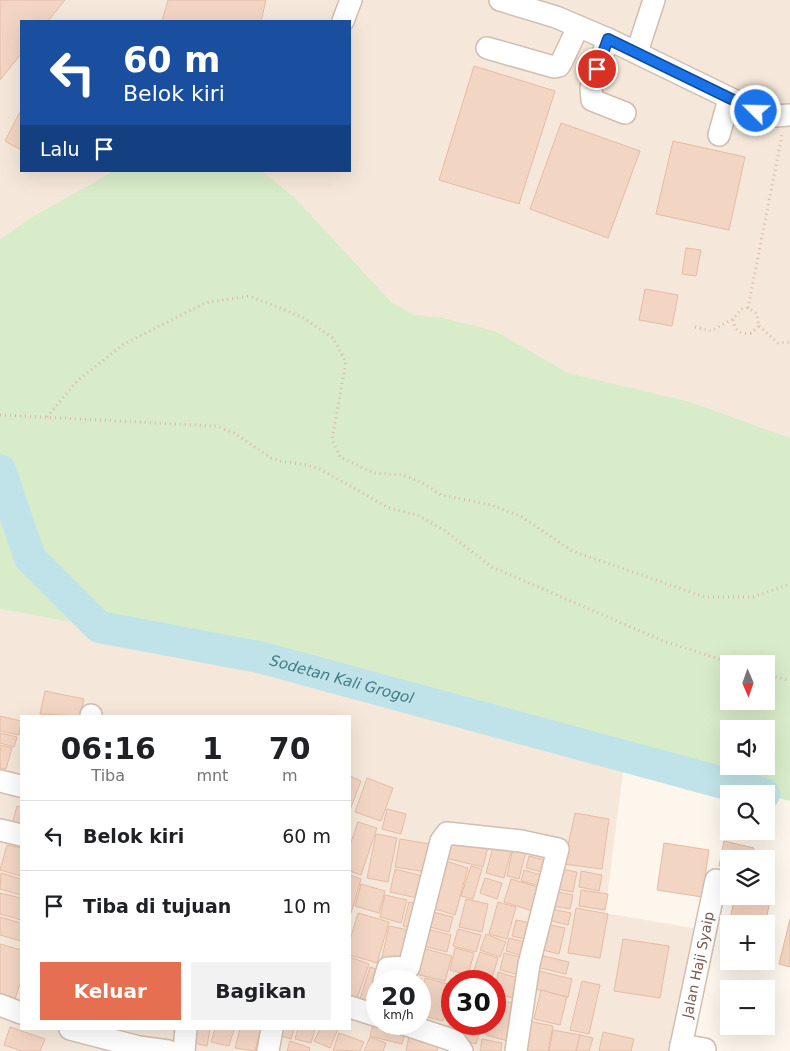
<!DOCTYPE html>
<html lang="id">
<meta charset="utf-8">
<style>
:root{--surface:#fff;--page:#f2f2f2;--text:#202124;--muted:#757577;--line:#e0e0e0;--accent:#e76f51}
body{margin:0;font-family:"DejaVu Sans",sans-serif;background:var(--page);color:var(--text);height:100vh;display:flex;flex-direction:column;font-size:19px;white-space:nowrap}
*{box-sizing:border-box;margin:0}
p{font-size:16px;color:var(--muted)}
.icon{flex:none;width:28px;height:28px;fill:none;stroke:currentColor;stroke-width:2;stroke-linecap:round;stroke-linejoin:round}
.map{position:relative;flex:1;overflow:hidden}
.details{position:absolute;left:20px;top:715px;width:331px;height:315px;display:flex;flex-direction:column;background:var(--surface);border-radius:0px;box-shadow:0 5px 20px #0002}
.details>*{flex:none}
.guide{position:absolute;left:20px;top:20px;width:331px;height:152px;border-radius:0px;box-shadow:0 5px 20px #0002;background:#1a4fa0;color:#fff;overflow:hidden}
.needle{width:32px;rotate:178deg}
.fabs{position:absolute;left:720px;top:655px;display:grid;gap:10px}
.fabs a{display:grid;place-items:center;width:55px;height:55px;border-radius:0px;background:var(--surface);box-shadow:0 5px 20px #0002;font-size:25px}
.speed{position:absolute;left:366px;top:970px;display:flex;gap:10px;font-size:25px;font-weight:700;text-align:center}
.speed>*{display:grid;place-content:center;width:65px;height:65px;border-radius:50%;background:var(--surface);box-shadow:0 5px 20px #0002;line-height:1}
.speed small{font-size:12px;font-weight:400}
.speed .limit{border:8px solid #d22;background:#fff;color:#111}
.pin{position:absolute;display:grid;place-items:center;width:42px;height:42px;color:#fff;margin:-21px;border:2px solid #fff;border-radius:50%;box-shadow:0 1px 5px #0007}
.me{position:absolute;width:55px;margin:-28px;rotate:293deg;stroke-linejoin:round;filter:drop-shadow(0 0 4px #0008)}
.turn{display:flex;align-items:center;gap:18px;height:105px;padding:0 20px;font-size:22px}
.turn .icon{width:65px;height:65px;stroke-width:2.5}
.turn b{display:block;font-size:35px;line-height:42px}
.then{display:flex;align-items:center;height:48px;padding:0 20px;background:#0003;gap:10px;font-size:19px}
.eta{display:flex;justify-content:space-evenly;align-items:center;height:85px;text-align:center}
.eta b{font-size:30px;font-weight:700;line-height:35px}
.action{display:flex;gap:10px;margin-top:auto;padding:10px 20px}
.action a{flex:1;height:58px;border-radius:0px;background:var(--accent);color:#fff;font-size:20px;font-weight:700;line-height:58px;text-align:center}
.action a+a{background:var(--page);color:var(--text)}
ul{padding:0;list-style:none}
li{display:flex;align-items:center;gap:15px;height:70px;padding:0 20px;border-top:1px solid var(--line)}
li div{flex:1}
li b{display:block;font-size:19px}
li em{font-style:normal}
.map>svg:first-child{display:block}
.residential{fill:#f5e8da;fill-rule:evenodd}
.green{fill:#d8ecc9;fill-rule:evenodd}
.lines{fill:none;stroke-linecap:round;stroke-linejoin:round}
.river{stroke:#bfe3e8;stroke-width:32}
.building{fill:#f3d5c3;stroke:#e6bba3}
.minor-casing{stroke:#d1beb0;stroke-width:24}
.path{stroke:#d9b8a5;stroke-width:3;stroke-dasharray:1 4;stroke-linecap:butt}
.minor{stroke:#fff;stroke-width:21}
.route-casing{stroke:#114b97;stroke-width:12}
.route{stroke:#1a73e8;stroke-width:9}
.labels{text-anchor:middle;stroke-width:4.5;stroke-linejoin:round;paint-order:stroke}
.street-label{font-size:14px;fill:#7a5c4d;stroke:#fffaf3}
.water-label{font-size:15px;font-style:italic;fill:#437c86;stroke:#fffaf3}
</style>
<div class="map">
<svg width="790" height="1051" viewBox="0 0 790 1051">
<rect width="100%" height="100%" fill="#fdf6ec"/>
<!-- residential -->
<g class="residential">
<path d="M0 0H790V763L766 729H729L0 601ZM21 21H350V171H21ZM729 664H766V701H729Z"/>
<path d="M0 609 259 657 625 757 605 913 704 930 669 1051H0ZM21 716H350V1029H21ZM378 981H420V1024H378ZM452 981H495V1024H452Z"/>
</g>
<!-- green -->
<path class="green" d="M114 171H262L295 198 391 302 414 315 443 318 495 331 568 373 690 402 790 438V801L259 657 0 609V239L34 216ZM729 664H766V701H729ZM729 729H766V766H729Z"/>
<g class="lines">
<!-- river -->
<path class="river" id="s1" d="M0 470 30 558 99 627 259 657 764 794"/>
</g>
<!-- building -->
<g class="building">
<polygon points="0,0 65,0 48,21 21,21 21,54 0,80"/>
<polygon points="168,0 266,0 261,21 162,21"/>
<polygon points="474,66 555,91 519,204 439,180"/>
<polygon points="21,110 21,150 5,141"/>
<polygon points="561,123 640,151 608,238 530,209"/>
<polygon points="673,141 745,157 729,230 656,214"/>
<polygon points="686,248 701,250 696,276 682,274"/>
<polygon points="645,289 678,295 672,326 639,320"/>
<polygon points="45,691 84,699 80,716 40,714"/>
<polygon points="0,716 21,721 19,735 0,731"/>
<polygon points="0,733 17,737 14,747 0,743"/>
<polygon points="0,745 12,748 6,769 0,768"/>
<polygon points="350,776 361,781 350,810"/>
<polygon points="367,778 393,788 381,821 355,812"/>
<polygon points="17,806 21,807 21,831 11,828"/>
<polygon points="387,809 406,814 401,834 382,829"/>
<polygon points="575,813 609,819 602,869 564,864"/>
<polygon points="358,822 377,828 361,875 350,871 350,845"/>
<polygon points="376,834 397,838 388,882 367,878"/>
<polygon points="400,839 430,844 426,872 395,867"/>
<polygon points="449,839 488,847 483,867 445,858"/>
<polygon points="724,841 754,848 751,859 729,859 729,868 719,866"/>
<polygon points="494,843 512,848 504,878 486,873"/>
<polygon points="664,843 709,850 702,897 657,890"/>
<polygon points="7,845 21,848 21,876 0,870"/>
<polygon points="513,848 526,851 519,879 507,876"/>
<polygon points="529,856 553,862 550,874 526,868"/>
<polygon points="439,859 468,868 455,915 425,906"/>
<polygon points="471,866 482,869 473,899 461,896"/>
<polygon points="555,868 577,872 573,892 551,888"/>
<polygon points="395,869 427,877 422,899 390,892"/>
<polygon points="524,870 548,877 545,887 521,881"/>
<polygon points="581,871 602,875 599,891 579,887"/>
<polygon points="1,873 21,879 21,895 0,889"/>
<polygon points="350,875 361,879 351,913 350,913"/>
<polygon points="485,878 502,883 497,899 480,893"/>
<polygon points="511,879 544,889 536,912 504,902"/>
<polygon points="766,881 774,883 765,924 729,924 735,896 766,896"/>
<polygon points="361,884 385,891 379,913 355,906"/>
<polygon points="548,890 573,895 570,909 546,905"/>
<polygon points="581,890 608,894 605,910 579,906"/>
<polygon points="0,893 21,898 21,920 0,914"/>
<polygon points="385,895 407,900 401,923 380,917"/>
<polygon points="466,899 488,904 482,932 459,927"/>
<polygon points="409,902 423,905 417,929 403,926"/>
<polygon points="498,902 516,907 507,939 489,934"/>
<polygon points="547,908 571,913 568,925 544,919"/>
<polygon points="576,908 608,914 600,958 568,953"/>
<polygon points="426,910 453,917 449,932 422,925"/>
<polygon points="358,913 389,922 377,963 350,955 350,940"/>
<polygon points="0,917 21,923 21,941 0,935"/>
<polygon points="790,919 790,967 779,964"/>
<polygon points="516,920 536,924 533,941 512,936"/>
<polygon points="540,923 565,928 559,954 534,948"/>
<polygon points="389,926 414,931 405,967 381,962"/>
<polygon points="423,928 451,935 447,952 419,945"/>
<polygon points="458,929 481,935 476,952 453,946"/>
<polygon points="486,934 506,942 500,957 480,950"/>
<polygon points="509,938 533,944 530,958 506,951"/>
<polygon points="623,939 669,946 660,998 614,991"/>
<polygon points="0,944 21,950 21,981 15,999 0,994"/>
<polygon points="418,947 452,956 445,981 411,973"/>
<polygon points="455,948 474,953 468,975 450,970"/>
<polygon points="480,952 498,958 491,981 472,977"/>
<polygon points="504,953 528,959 523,976 500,970"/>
<polygon points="535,954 569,962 566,974 532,966"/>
<polygon points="350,957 369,964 354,1007 350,1005"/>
<polygon points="370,967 385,972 378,981 378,996 373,1010 358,1005"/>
<polygon points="389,970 422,979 420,985 420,981 386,981"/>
<polygon points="539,971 572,979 568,997 535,989"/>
<polygon points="498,972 521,979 516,999 495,993"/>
<polygon points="425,978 452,985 443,1021 420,1015 420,997"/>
<polygon points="582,981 600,985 589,1034 570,1030"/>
<polygon points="541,990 567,997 560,1025 534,1019"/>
<polygon points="495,999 517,1004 508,1041 486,1035 488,1024 495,1024"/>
<polygon points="452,1018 452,1024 482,1024 476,1044 447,1035"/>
<polygon points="374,1020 378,1024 406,1029 402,1044 370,1036"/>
<polygon points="523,1020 553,1026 548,1051 517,1051"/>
<polygon points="10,1027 45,1039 40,1051 22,1051 4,1045"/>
<polygon points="188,1029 210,1029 207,1046 186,1041"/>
<polygon points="215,1029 234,1029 229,1046 211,1042"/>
<polygon points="240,1029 261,1029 255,1051 235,1048"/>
<polygon points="273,1029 294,1029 291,1039 272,1033"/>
<polygon points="298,1029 315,1029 311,1043 295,1039"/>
<polygon points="320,1029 338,1029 330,1048 314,1041"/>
<polygon points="553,1030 580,1035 576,1051 549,1051"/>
<polygon points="410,1031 440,1037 437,1051 406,1051"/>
<polygon points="603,1032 634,1039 631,1051 599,1051"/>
<polygon points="339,1033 364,1042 360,1051 333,1050"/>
<polygon points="580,1035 593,1038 589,1051 576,1051"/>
<polygon points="370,1037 386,1043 383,1051 364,1051"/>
<polygon points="482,1039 502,1043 501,1051 480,1051"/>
<polygon points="290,1041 310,1048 309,1051 287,1051"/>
</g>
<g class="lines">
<!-- minor casing -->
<g class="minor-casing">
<g id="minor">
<polyline points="500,0 556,17 608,39 756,111 775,116 790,115"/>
<polyline points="343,21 351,0"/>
<polyline points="608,39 591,88 592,100 625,113"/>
<polyline points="487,48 554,67 559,66 562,61 578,27"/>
<polyline points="637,52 654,0"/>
<polyline points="719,135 729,99"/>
<polyline points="91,716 91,715"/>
<polyline points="0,781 20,786"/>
<polyline points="0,830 21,835"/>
<polyline points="384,981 388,968 409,967 441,841 447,833 521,841 558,849 529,964 516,1051"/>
<polyline points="0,1005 21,1013"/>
<polyline points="350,1007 378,1016"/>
<polyline points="404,1024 455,1041 462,1051"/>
<polyline points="70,1029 139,1047 168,1051"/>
<polyline points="681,1045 705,1049"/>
<polyline points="184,1051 186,1029"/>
<polyline points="268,1051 272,1029"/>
<path id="s2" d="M680 1051 716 880"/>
</g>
</g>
<!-- path -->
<g class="path">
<polyline points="748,308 782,135"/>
<polyline points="759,326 778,343 790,342"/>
<path d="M695 327 711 331 733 319 741 309 748 308 757 314 759 326 751 333C740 335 734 330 733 319"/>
<polyline points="0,415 216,426 234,433 271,458 283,462 303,464 320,469 389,508 417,515 444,530 492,567 663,641 735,664"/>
<polyline points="47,417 77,381 124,344 205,303 249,296 302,317 333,338 346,362 332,439 340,457 374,473 403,475 421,482 441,495 492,505 522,517 572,551 705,597 753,597 790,584"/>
<polyline points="766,674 790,681"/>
</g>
<!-- minor -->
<use href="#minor" class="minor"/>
</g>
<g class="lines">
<!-- route casing -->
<g class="route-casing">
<polyline id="route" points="597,69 608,39 756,111"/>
</g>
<!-- route -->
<use href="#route" class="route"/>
</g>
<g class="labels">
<!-- street labels -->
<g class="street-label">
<text dy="5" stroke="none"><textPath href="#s2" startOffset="88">Jalan Haji Syaip</textPath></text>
</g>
<!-- water labels -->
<g class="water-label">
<text dy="5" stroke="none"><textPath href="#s1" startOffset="439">Sodetan Kali Grogol</textPath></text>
</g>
</g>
</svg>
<div class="fabs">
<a><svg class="needle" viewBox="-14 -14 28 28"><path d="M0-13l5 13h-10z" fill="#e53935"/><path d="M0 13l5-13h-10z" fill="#757577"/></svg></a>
<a><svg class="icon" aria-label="sound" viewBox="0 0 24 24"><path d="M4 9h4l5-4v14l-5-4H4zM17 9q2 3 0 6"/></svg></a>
<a><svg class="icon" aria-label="search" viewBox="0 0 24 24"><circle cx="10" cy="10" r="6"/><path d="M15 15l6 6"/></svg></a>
<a><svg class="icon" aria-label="layers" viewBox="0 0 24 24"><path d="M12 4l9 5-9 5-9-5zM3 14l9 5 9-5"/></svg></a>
<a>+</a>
<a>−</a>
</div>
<div class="speed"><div>20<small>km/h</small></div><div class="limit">30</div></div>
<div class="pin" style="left:597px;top:69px;background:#d93025"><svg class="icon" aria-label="arrive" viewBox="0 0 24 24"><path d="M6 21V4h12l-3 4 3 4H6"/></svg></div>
<svg class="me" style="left:756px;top:111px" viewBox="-20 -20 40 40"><circle r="17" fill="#1a73e8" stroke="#fff" stroke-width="3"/><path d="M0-11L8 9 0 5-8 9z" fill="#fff"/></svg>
<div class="guide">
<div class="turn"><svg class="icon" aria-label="left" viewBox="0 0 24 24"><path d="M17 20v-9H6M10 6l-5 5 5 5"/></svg><div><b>60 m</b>Belok kiri</div></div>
<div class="then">Lalu<svg class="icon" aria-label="arrive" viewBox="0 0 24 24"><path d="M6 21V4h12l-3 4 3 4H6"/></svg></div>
</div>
<section class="details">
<div class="eta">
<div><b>06:16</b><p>Tiba</p></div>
<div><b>1</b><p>mnt</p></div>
<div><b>70</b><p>m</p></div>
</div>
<ul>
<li><svg class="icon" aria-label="left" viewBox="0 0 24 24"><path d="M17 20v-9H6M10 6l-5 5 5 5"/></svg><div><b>Belok kiri</b></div><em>60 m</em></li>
<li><svg class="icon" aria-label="arrive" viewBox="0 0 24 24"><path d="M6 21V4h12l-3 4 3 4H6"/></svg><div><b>Tiba di tujuan</b></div><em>10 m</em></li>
</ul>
<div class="action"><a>Keluar</a><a>Bagikan</a></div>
</section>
</div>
